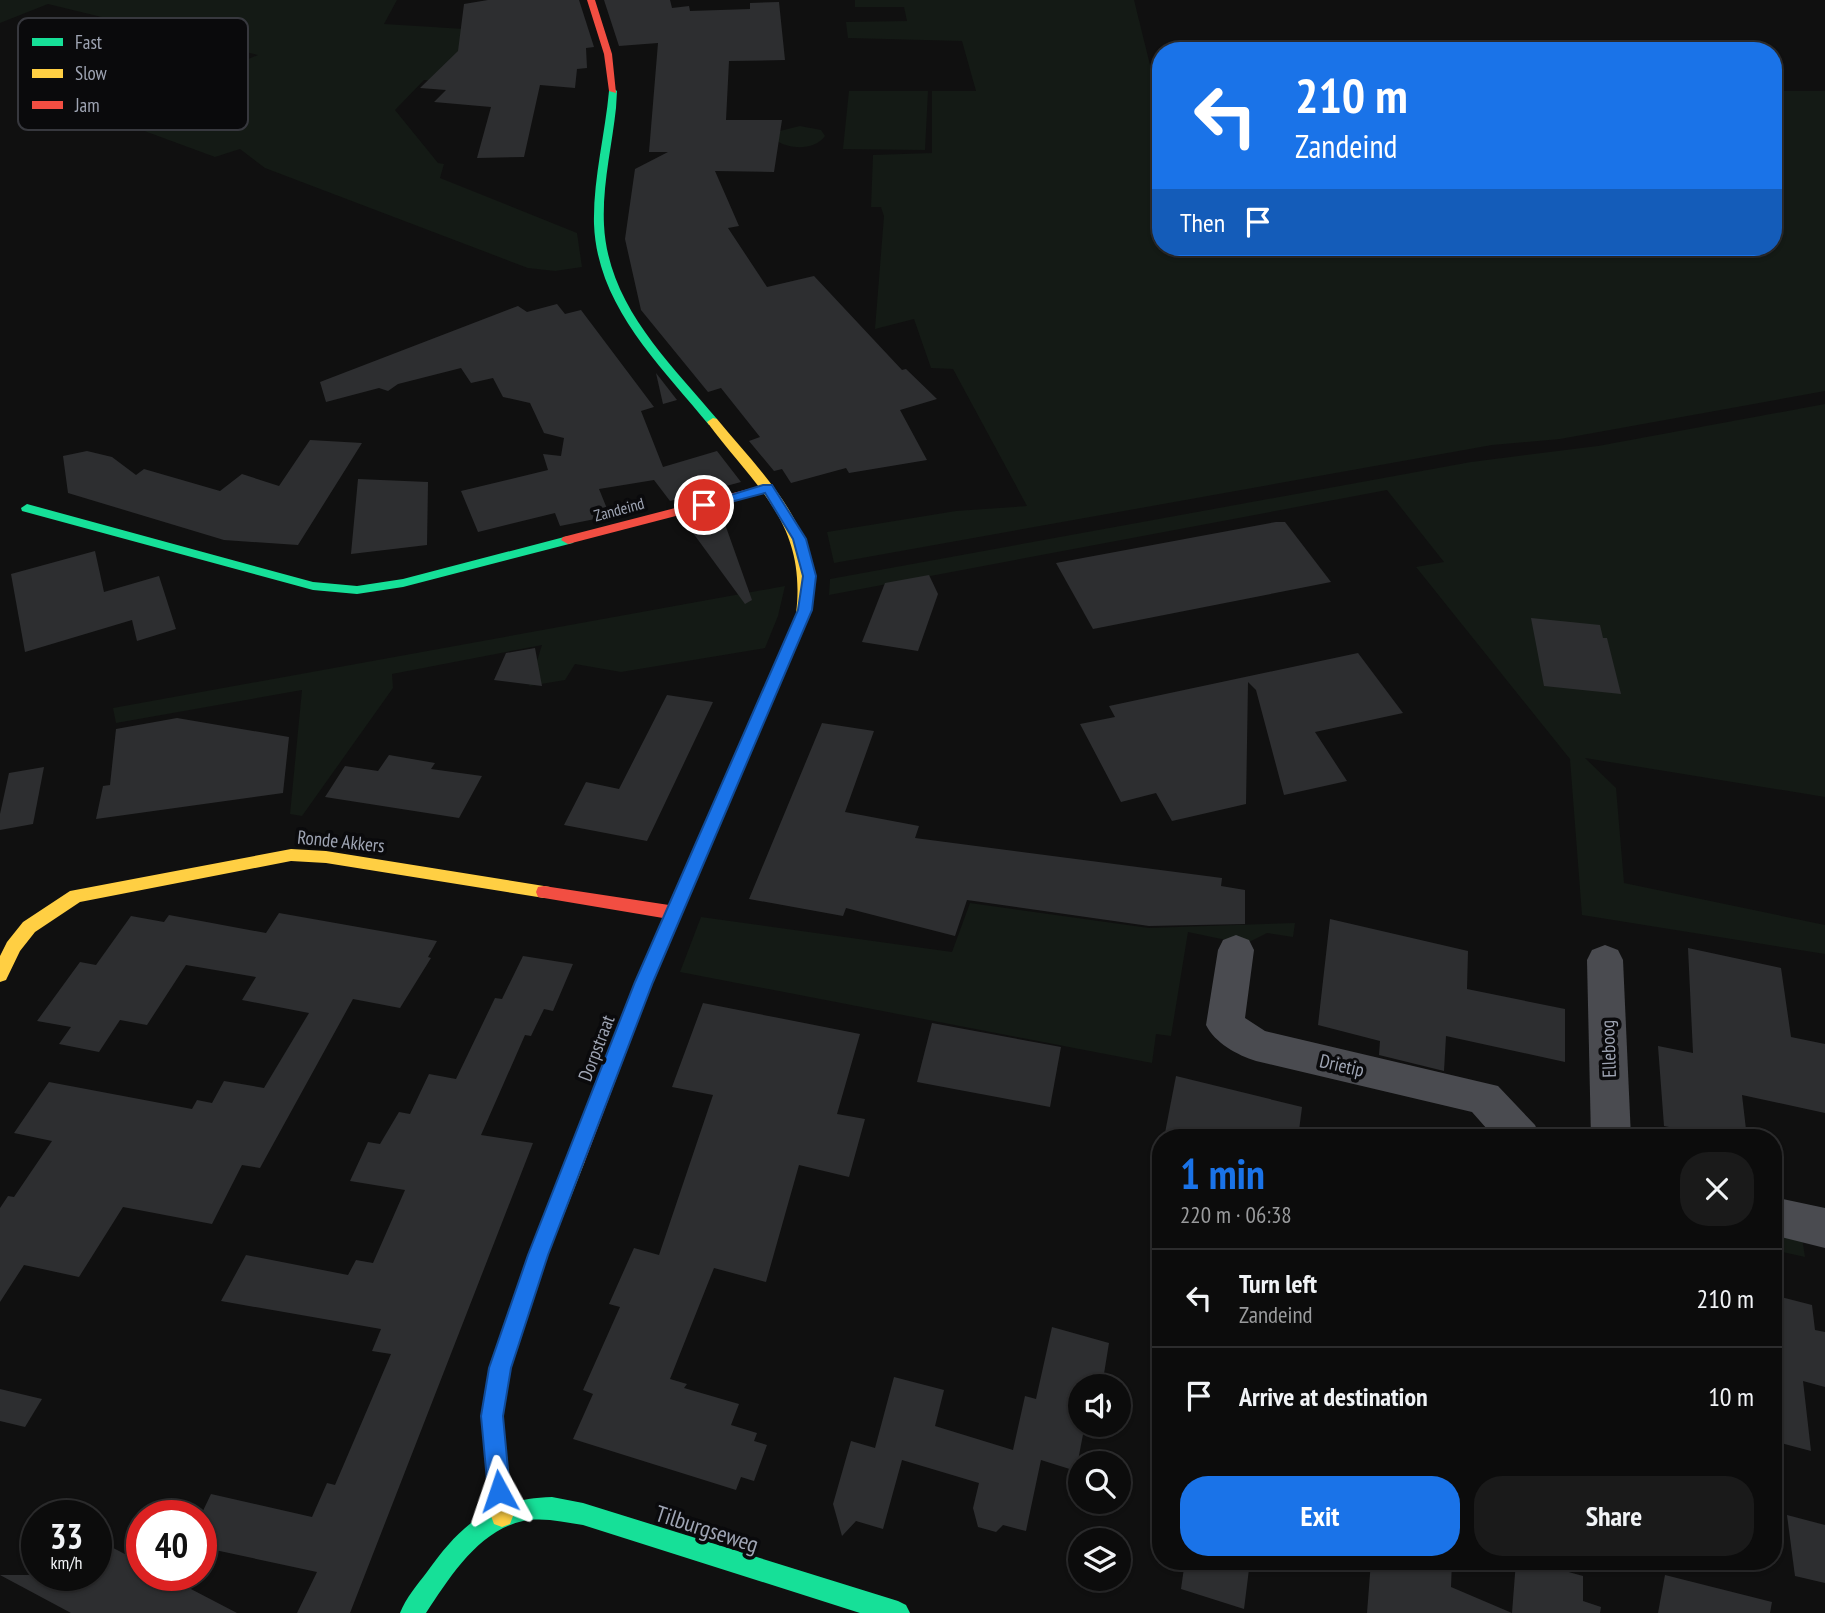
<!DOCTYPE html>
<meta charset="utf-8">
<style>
:root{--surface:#0c0c0c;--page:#1a1a1a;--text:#f1f3f6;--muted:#9a9b9d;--line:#2c2c2d;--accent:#1a73e8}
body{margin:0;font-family:"PT Sans Narrow",sans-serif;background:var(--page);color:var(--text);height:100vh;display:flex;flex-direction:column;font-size:26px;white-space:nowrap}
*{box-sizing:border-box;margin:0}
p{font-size:23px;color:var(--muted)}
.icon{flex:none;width:38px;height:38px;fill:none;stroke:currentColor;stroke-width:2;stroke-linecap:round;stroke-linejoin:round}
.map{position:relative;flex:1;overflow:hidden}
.details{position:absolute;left:1152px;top:1129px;width:630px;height:441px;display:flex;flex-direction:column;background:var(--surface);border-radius:28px;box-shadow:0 2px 5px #0004,0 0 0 2px var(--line)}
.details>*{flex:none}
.guide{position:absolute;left:1152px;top:42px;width:630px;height:214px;border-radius:28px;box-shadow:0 2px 5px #0004,0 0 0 2px var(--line);background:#1a73e8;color:#fff;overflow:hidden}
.buttons{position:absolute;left:1068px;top:1374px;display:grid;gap:14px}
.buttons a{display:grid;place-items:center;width:63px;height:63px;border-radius:50%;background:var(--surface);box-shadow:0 2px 5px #0004,0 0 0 2px var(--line);font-size:35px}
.speed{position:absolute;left:21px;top:1500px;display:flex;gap:14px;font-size:35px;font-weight:700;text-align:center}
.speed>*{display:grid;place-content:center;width:91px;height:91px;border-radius:50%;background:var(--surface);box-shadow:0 2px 5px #0004,0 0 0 2px var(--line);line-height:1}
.speed small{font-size:18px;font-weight:400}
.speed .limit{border:10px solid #d22;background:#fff;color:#111}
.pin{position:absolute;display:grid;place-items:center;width:60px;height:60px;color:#fff;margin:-30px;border:4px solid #fff;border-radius:50%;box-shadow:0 2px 7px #0007}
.me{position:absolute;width:77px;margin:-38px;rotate:355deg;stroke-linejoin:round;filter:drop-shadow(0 0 5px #0008)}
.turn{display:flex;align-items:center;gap:24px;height:147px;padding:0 28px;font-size:32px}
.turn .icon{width:91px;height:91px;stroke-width:2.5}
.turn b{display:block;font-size:49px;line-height:60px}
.then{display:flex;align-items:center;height:66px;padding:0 28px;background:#0003;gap:14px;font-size:26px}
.round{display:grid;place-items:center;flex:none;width:74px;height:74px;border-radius:28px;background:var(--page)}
.headline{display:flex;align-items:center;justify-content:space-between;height:119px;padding:0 28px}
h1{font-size:42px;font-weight:600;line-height:52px;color:var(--accent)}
.cta{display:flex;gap:14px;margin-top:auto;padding:14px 28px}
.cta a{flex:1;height:80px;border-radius:28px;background:var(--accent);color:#fff;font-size:28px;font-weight:600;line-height:80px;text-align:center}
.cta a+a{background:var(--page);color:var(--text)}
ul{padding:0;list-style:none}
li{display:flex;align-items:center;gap:21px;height:98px;padding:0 28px;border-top:2px solid var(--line)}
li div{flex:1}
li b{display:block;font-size:26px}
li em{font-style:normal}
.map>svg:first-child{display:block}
.green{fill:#141a15}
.building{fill:#2d2e30}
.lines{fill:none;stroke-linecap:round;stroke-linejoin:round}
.street{fill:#4a4b50;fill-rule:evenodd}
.fast{fill:#16e098;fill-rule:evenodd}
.slow{fill:#ffcf43;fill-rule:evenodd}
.jam{fill:#f24e42;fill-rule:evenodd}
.route{fill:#1a73e8;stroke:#114b97;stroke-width:2}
.labels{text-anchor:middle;stroke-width:7;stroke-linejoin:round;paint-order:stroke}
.far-street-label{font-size:16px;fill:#9fa5b4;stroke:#0a0a0c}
.street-label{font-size:19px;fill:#9fa5b4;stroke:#0a0a0c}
.near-street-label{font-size:23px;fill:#9fa5b4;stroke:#0a0a0c}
.key{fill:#0a0a0c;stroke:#37383e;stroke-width:2}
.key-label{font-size:19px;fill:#9fa5b4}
</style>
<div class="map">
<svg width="1825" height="1613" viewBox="0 0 1825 1613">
<rect width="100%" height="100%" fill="#101010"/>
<!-- green -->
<g class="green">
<polygon points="0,0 397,0 384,24 481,30 435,81 424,80 395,110 438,163 444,164 440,178 577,233 582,267 555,271 528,268 265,168 240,149 215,157 120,122 196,85 191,83 258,55 48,4 0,23"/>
<polygon points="855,0 1134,0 1156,89 1160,90 1160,247 1773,247 1773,91 1825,91 1825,391 1560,439 1492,445 834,563 827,532 956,511 1027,506 953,369 931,368 914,319 875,329 884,216 881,207 871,207 873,155 932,153 932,91 976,91 962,41 848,38 846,22 907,21 904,7 855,7"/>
<polygon points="849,91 928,91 925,150 843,149"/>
<path d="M800 126 821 130 825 136C815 150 791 150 777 141L780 131Z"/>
<polygon points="1825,404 1825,797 1585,758 1616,788 1624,883 1825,925 1825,954 1582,915 1570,759 1416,567 1444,562 1387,490 829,595 830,579 1471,462 1598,446"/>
<polygon points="785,586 778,616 765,648 621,672 575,664 565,680 529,686 542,645 392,674 393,688 302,816 290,814 302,690 116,723 113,708"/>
<polygon points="970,903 1149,928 1295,923 1293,937 1267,933 1245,944 1188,932 1171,1036 1156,1034 1152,1063 680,972 701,917 952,952"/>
<polygon points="1773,1231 1802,1238 1805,1257 1773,1250"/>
</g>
<!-- building -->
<g class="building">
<polygon points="488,0 579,0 594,47 586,48 587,68 577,69 575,88 540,85 524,157 477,158 491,107 434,102 446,90 420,88 458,51 464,4"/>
<polygon points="604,0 670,0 672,8 689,6 690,11 750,9 750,3 779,2 785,60 729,61 726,120 782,120 774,172 715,171 739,226 728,228 767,287 814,276 902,370 906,369 937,399 900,410 927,460 849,473 846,468 791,483 782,469 774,471 749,441 760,437 721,388 708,392 641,310 625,239 635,169 668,152 649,152 658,43 619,46"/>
<polygon points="557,304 565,314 581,310 654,407 641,411 663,467 717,451 741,482 670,501 654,480 599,489 610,516 560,526 555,513 478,532 461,491 548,470 543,454 561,456 564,438 544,433 530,403 503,397 493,378 471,383 461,368 398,384 388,391 379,388 326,402 320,382 518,306 527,312"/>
<polygon points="656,373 677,400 663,404"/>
<polygon points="310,440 362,443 298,545 224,540 68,493 63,456 87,451 112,457 136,475 144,469 220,491 242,474 279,486"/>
<polygon points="358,479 428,482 427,545 351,554"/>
<polygon points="721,513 752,600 745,604 685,522"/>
<polygon points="1276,522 1285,522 1331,582 1093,629 1056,563"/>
<polygon points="95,551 104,592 159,576 176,629 137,641 132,620 25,652 11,574"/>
<polygon points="929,575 938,594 918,651 862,642 885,583"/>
<polygon points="1531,618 1600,625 1603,638 1607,638 1621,694 1544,686"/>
<polygon points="535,648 542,686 494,680 506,653"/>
<polygon points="1358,653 1403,713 1315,732 1347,781 1284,795 1256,690 1248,682 1246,804 1172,821 1156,793 1121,802 1080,724 1115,717 1109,706"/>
<polygon points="667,695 713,702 647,841 564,825 586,782 619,789"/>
<polygon points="177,718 289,737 283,793 96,819 103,786 110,785 116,729"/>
<polygon points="822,723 874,731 845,812 919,826 915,838 1222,878 1221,886 1245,890 1245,924 1149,926 967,900 955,936 846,908 843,916 749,899"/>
<polygon points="389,755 435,763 431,769 482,776 459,818 325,797 345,766 378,771"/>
<polygon points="44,767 33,824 0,830 0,814 9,773"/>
<polygon points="279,913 437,941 428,957 431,958 400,1008 353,999 260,1168 242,1165 212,1224 123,1207 79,1277 24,1265 0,1302 0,1208 8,1196 14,1197 52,1141 14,1133 49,1082 192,1109 197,1100 212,1103 224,1081 264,1088 309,1013 242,1000 256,977 186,965 147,1025 120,1020 99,1052 59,1044 71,1027 37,1021 80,962 96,965 131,916 164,922 169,915 266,933"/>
<polygon points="1330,919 1468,951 1467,989 1565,1009 1565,1062 1446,1036 1444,1071 1379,1055 1380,1041 1318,1025"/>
<polygon points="1688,948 1781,968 1791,1037 1825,1044 1825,1113 1742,1095 1747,1138 1675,1138 1674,1128 1664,1126 1658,1046 1693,1053"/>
<polygon points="523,956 573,964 553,1011 544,1009 531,1036 525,1035 481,1135 533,1143 350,1613 297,1613 317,1572 201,1547 201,1515 211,1494 312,1517 327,1483 335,1485 391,1354 372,1351 381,1329 221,1301 246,1255 348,1275 356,1260 373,1263 405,1190 350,1181 368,1142 380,1144 399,1112 410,1114 429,1074 456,1079 495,998 502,999"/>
<polygon points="703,1003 860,1034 837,1114 865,1119 849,1177 799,1165 766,1282 714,1268 670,1379 687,1384 684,1388 739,1404 731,1425 757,1433 754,1441 767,1445 754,1481 741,1477 736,1490 573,1439 593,1394 583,1390 620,1307 609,1304 634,1248 659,1255 713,1095 672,1087"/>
<polygon points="932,1023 1061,1047 1050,1107 917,1082"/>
<polygon points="1176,1076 1302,1107 1298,1138 1164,1138"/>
<polygon points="1773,1295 1812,1305 1815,1330 1825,1332 1825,1387 1803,1381 1811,1451 1773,1441"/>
<polygon points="1052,1327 1109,1343 1102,1386 1080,1386 1080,1424 1085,1424 1076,1471 1041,1460 1026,1531 1003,1525 996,1532 978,1527 973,1508 979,1483 902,1460 883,1529 856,1521 842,1536 833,1504 851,1441 875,1448 894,1377 944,1390 935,1426 1013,1450 1025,1396 1036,1399"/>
<polygon points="0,1389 42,1399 25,1427 0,1421"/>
<polygon points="1787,1515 1825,1525 1825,1583 1795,1576"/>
<polygon points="96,1539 142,1563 142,1575 164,1575 237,1613 71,1613 0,1575 96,1575"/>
<polygon points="1185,1561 1250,1561 1244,1609 1181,1589"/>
<polygon points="1371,1561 1452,1561 1451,1587 1512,1613 1367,1613"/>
<polygon points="1516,1561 1529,1561 1583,1576 1583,1601 1601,1607 1600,1613 1512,1613"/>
<polygon points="1665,1575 1772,1602 1770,1613 1658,1613"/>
</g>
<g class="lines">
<!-- street -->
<g class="street">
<path d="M1236 935 1249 940 1254 950 1245 1018 1265 1031 1498 1086 1535 1125 1541 1138H1495L1472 1112 1256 1061C1237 1055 1215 1043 1206 1025L1218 950 1223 940Z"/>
<polygon points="1605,945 1618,950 1623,960 1631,1138 1591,1138 1587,960 1592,950"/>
<polygon points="1773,1197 1825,1208 1825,1248 1773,1235"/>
</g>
<!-- fast -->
<g class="fast">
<path d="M613 88 617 91 616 108C612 146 602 186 604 225 608 305 669 362 717 419V425H709C660 365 597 306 594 224 593 180 605 135 609 91Z"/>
<polygon points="27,504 313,582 357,586 403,579 568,536 575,540 573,543 403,587 357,594 313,590 22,511 21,508"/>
<path d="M552 1497 583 1503 898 1601 906 1605 910 1613H860L583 1525C563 1522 543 1517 523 1521 478 1531 450 1577 426 1613H400C406 1598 417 1585 427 1572 462 1523 491 1499 552 1497Z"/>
</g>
<!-- slow -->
<g class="slow">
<path d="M713 418 717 419C751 461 798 505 810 560 814 578 812 596 810 614L707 855 705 859H693L691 855 796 614C807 523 756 488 707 422Z"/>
<polygon points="291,849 326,851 544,886 550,887 552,892 550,897 544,898 326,863 291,861 80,902 35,932 20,951 6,980 0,982 0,956 7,942 23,922 70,891"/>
<polygon points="575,1152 582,1155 585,1161 548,1255 511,1368 503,1416 513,1516 510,1524 502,1527 494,1524 491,1516 481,1416 489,1368 528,1255 568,1155"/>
</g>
<!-- jam -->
<g class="jam">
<polygon points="587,0 595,0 612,54 616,93 609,91 604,54"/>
<polygon points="768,484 774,488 772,491 568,544 561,540 563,537"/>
<polygon points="699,849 705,851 707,855 653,982 585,1161 582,1167 575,1170 568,1167 565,1161 635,982 663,918 544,898 538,897 536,892 538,887 544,886 669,905 691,855 693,851"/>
</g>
</g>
<!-- route -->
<polygon class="route" points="763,485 772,485 806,539 816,576 812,610 653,982 548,1255 511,1368 503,1416 510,1491 507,1499 499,1503 491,1499 488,1491 481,1416 489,1368 528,1255 635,982 798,610 803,576 793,539 765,493 704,509 698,505"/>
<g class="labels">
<!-- far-street labels -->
<g class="far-street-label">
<text transform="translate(619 509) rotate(-15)" y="6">Zandeind</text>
</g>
<!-- street labels -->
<g class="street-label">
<text transform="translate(341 841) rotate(6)" y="7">Ronde Akkers</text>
<text transform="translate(596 1048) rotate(-69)" y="7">Dorpstraat</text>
<text transform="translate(1608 1049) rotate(-92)" y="7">Elleboog</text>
<text transform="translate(1342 1065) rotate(13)" y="7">Drietip</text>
</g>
<!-- near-street labels -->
<g class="near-street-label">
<text transform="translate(707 1529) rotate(18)" y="8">Tilburgseweg</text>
</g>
</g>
<!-- legend -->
<rect x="18" y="18" width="230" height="112" rx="10" class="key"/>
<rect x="32" y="38" width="31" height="8" fill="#16e098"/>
<rect x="32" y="69" width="31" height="9" fill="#ffcf43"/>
<rect x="32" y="101" width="31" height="8" fill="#f24e42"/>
<g class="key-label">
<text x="75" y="49">Fast</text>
<text x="75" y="80">Slow</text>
<text x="75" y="112">Jam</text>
</g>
</svg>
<div class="buttons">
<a><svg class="icon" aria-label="sound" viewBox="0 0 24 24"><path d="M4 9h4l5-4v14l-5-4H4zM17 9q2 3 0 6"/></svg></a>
<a><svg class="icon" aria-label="search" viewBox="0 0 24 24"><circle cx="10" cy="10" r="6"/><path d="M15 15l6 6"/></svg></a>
<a><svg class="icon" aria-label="layers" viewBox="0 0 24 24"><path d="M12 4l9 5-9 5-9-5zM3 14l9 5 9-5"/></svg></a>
</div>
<div class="speed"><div>33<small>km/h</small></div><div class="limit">40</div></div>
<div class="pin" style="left:704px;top:505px;background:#d93025"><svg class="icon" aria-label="arrive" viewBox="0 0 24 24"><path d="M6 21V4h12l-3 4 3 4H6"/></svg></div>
<svg class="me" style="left:499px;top:1491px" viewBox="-20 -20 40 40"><path d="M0-17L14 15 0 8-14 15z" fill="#1a73e8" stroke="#fff" stroke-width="4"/></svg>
<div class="guide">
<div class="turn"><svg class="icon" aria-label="left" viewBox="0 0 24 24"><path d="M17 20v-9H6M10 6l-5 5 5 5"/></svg><div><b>210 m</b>Zandeind</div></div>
<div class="then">Then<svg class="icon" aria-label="arrive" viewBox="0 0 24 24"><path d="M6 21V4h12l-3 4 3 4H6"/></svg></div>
</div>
<section class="details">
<div class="headline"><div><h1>1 min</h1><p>220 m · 06:38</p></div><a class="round"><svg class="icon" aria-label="close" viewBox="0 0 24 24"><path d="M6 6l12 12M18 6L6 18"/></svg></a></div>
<ul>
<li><svg class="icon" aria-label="left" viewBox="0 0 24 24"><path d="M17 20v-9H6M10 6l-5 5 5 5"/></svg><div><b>Turn left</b><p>Zandeind</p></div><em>210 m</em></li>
<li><svg class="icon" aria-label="arrive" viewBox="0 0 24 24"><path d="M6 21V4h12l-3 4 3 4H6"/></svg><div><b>Arrive at destination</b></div><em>10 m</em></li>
</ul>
<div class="cta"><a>Exit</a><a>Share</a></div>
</section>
</div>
